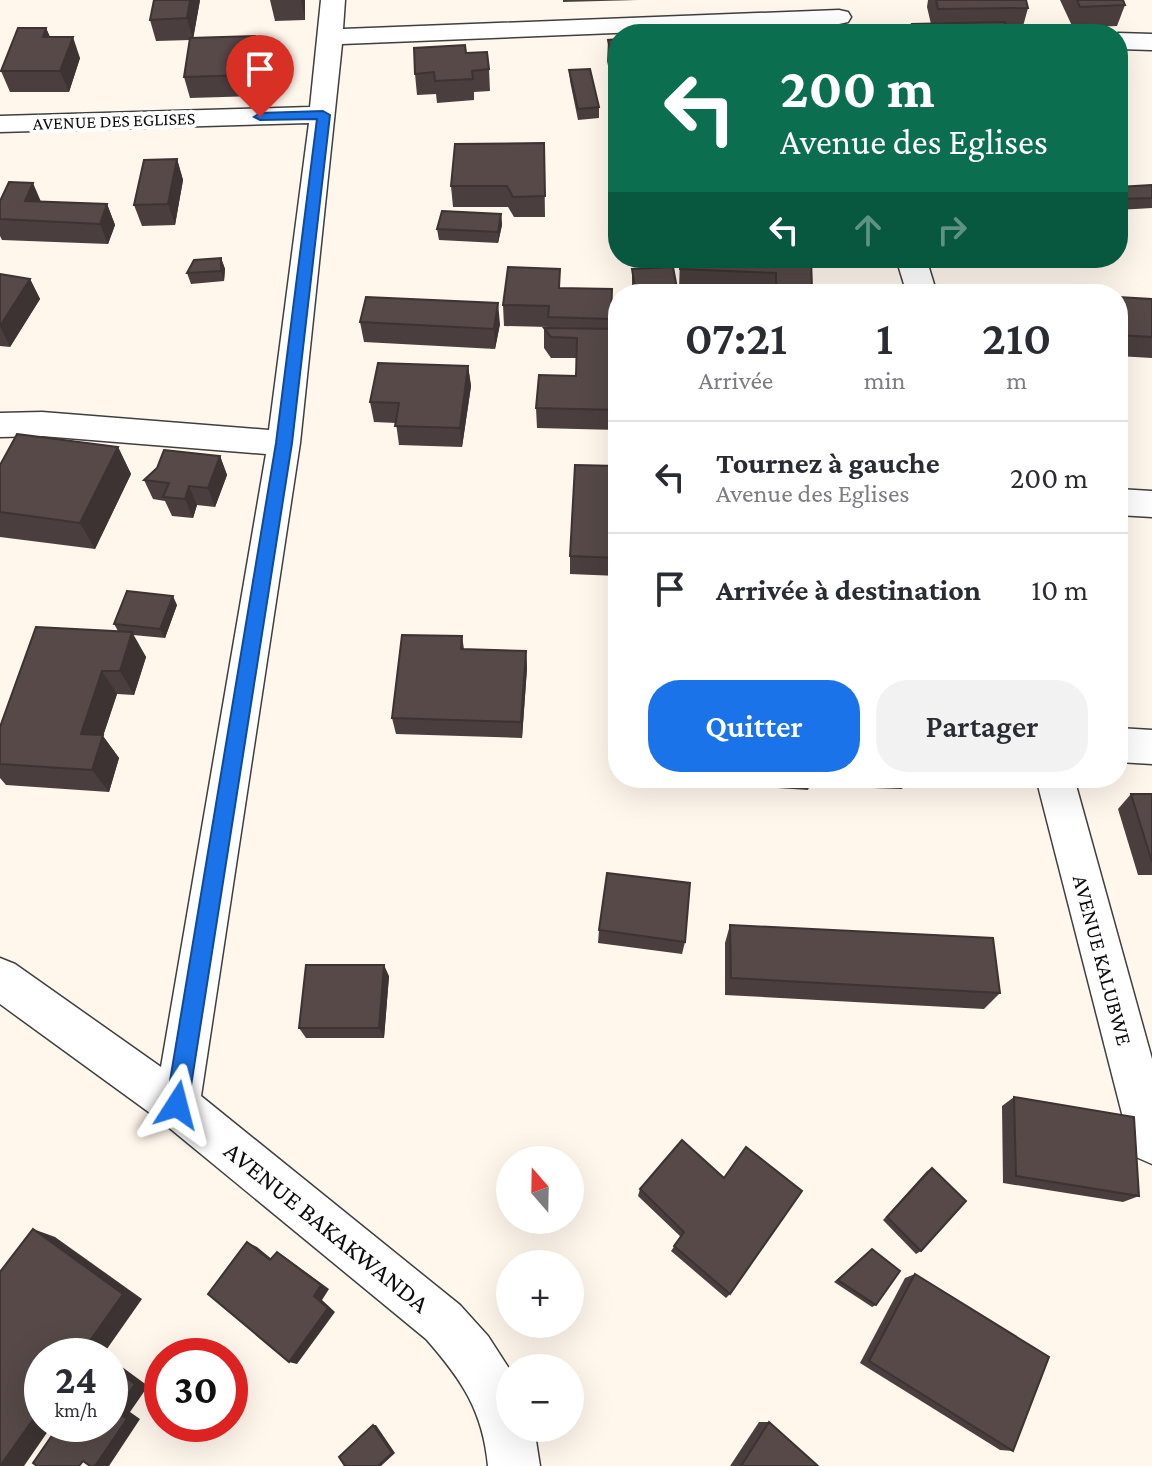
<!DOCTYPE html>
<html lang="fr">
<meta charset="utf-8">
<style>
:root{--surface:#fff;--page:#f2f2f3;--text:#2b2b33;--muted:#7c7c81;--line:#e1e1e2;--accent:#1a73e8}
body{margin:0;font-family:"Crimson Pro",serif;background:var(--page);color:var(--text);height:100vh;display:flex;flex-direction:column;font-size:30px;white-space:nowrap}
*{box-sizing:border-box;margin:0}
p{font-size:26px;color:var(--muted)}
.icon{flex:none;width:44px;height:44px;fill:none;stroke:currentColor;stroke-width:2;stroke-linecap:round;stroke-linejoin:round}
.map{position:relative;flex:1;overflow:hidden}
.side{position:absolute;left:608px;top:284px;width:520px;height:504px;display:flex;flex-direction:column;background:var(--surface);border-radius:32px;box-shadow:0 8px 32px #0002}
.side>*{flex:none}
.top-card{position:absolute;left:608px;top:24px;width:520px;height:244px;border-radius:32px;box-shadow:0 8px 32px #0002;background:#0b6e4f;color:#fff;overflow:hidden}
.needle{width:52px;rotate:340deg}
.tools{position:absolute;left:496px;top:1146px;display:grid;gap:16px}
.tools a{display:grid;place-items:center;width:88px;height:88px;border-radius:50%;background:var(--surface);box-shadow:0 8px 32px #0002;font-size:40px}
.speed{position:absolute;left:24px;top:1338px;display:flex;gap:16px;font-size:40px;font-weight:700;text-align:center}
.speed>*{display:grid;place-content:center;width:104px;height:104px;border-radius:50%;background:var(--surface);box-shadow:0 8px 32px #0002;line-height:1}
.speed small{font-size:20px;font-weight:400}
.speed .limit{border:12px solid #d22;background:#fff;color:#111}
.pin{position:absolute;display:grid;place-items:center;width:68px;height:68px;color:#fff;margin:-82px -34px;border-radius:50% 50% 50% 0;rotate:-45deg;box-shadow:0 0 8px #0007}
.pin .icon{rotate:45deg}
.me{position:absolute;width:88px;margin:-44px;rotate:9deg;stroke-linejoin:round;filter:drop-shadow(0 0 6px #0008)}
.turn{display:flex;align-items:center;gap:28px;height:168px;padding:0 40px;font-size:36px}
.turn .icon{width:104px;height:104px;stroke-width:2.5}
.turn b{display:block;font-size:56px;line-height:68px}
.lanes{display:flex;align-items:center;height:76px;padding:0 40px;background:#0003;justify-content:center;gap:40px;direction:ltr}
.lanes .off{opacity:.35}
.eta{display:flex;justify-content:space-evenly;align-items:center;height:136px;text-align:center}
.eta b{font-size:48px;font-weight:600;line-height:56px}
.primary-button{display:flex;gap:16px;margin-top:auto;padding:16px 40px}
.primary-button a{flex:1;height:92px;border-radius:32px;background:var(--accent);color:#fff;font-size:32px;font-weight:600;line-height:92px;text-align:center}
.primary-button a+a{background:var(--page);color:var(--text)}
ul{padding:0;list-style:none}
li{display:flex;align-items:center;gap:24px;height:112px;padding:0 40px;border-top:2px solid var(--line)}
li div{flex:1}
li b{display:block;font-size:30px}
li em{font-style:normal}
.map>svg:first-child{display:block}
.lines{fill:none;stroke-linecap:round;stroke-linejoin:round}
.minor-casing{stroke:#3f3f3f;stroke-width:3}
.minor{fill:#fff;fill-rule:evenodd}
.wall{fill:#4a3f3e}
.shaded-wall{fill:#3c3332}
.building{fill:#564948;stroke:#3c3332;stroke-width:2}
.route{fill:#1a73e8;stroke:#114b97;stroke-width:2}
.labels{text-anchor:middle;stroke-width:8;stroke-linejoin:round;paint-order:stroke}
.far-street-label{font-size:18px;fill:#0c0c0c;stroke:#fff}
.street-label{font-size:22px;fill:#0c0c0c;stroke:#fff}
.near-street-label{font-size:26px;fill:#0c0c0c;stroke:#fff}
</style>
<div class="map">
<svg width="1152" height="1466" viewBox="0 0 1152 1466">
<rect width="100%" height="100%" fill="#fff6ec"/>
<g class="lines">
<!-- minor casing -->
<g class="minor-casing">
<g id="minor">
<path d="M321 0H345L343 29 839 10 848 12 851 17 848 22 839 24 342 44 300 443 201 1096 460 1305 488 1336 510 1370V1428H534L540 1466H488C483 1411 462 1380 426 1339L161 1121 0 1004V958L15 964 161 1067 266 454 42 436 0 437V413L42 412 269 430 309 123 0 132V116L310 107Z"/>
<polygon points="1118,33 1152,34 1152,50 1118,49"/>
<polygon points="896,258 926,258 937,294 907,294"/>
<polygon points="1118,489 1152,491 1152,517 1118,515"/>
<polygon points="1118,728 1152,730 1152,764 1118,762"/>
<polygon points="1036,778 1074,778 1152,1059 1152,1164 1136,1157 1129,1141"/>
</g>
</g>
<!-- minor -->
<use href="#minor" class="minor"/>
</g>
<!-- wall -->
<g class="wall">
<polygon points="200,0 193,38 255,36 260,57 256,96 190,98 184,77 190,40 156,41 150,20"/>
<polygon points="270,0 305,0 305,20 275,21"/>
<polygon points="563,0 638,0 563,2"/>
<polygon points="928,0 1026,0 1028,8 1022,30 1008,30 1009,34 910,34 912,24 931,24 927,7"/>
<polygon points="1060,0 1123,0 1125,5 1117,26 1073,28"/>
<polygon points="46,28 50,37 80,58 69,92 10,92 1,71"/>
<polygon points="618,39 618,103 616,103 607,61 608,40"/>
<polygon points="466,53 489,69 490,91 474,92 474,100 437,103 436,94 417,95 415,74"/>
<polygon points="569,70 599,107 599,118 578,120 570,81"/>
<polygon points="612,118 618,118 618,151 616,151 612,129"/>
<polygon points="544,143 545,217 514,217 508,207 453,207 451,186"/>
<polygon points="177,159 183,180 175,225 142,226 134,205"/>
<polygon points="1152,185 1152,208 1118,210 1118,187"/>
<polygon points="0,201 107,204 115,225 108,244 2,240 0,236"/>
<polygon points="501,214 502,225 498,243 439,240 437,229"/>
<polygon points="221,258 225,269 224,281 191,284 187,273"/>
<polygon points="680,258 811,258 812,289 811,294 772,294 679,290"/>
<polygon points="632,269 678,294 632,294"/>
<polygon points="0,274 30,279 40,299 10,347 0,346"/>
<polygon points="561,288 612,289 610,329 618,329 618,430 537,428 536,408 576,376 577,358 551,358 544,348 544,328 548,328 548,327 504,326 503,305"/>
<polygon points="1118,297 1152,299 1152,358 1118,356"/>
<polygon points="360,322 500,324 495,349 364,342"/>
<polygon points="468,366 471,386 462,447 399,445 396,423 374,422 370,402"/>
<polygon points="118,447 131,474 95,549 0,537 0,465"/>
<polygon points="220,456 227,475 215,507 197,505 193,518 172,516 165,501 153,499 144,480"/>
<polygon points="618,466 618,576 570,574 570,556"/>
<polygon points="177,605 165,638 133,635 146,657 134,695 117,694 103,736 119,758 109,792 6,785 0,778 0,727 118,631 114,624"/>
<polygon points="462,636 464,649 526,651 527,668 522,738 396,734 392,718"/>
<polygon points="690,778 813,778 808,790 689,782"/>
<polygon points="841,778 908,778 902,789 842,787"/>
<polygon points="1131,794 1152,794 1152,875 1138,875 1118,809"/>
<polygon points="730,925 1000,993 984,1009 725,995 725,943"/>
<polygon points="599,930 685,942 682,954 598,943"/>
<polygon points="389,976 384,1038 306,1038 299,1028"/>
<polygon points="1014,1097 1139,1196 1123,1202 1003,1183 1002,1106"/>
<polygon points="682,1140 730,1294 726,1298 671,1251 681,1237 638,1196 640,1189"/>
<polygon points="932,1168 921,1251 916,1254 883,1220 927,1171"/>
<polygon points="872,1249 876,1305 872,1307 834,1282"/>
<polygon points="915,1274 1013,1451 1000,1450 860,1363 905,1278"/>
<polygon points="759,1422 769,1422 818,1466 730,1466"/>
</g>
<!-- shaded-wall -->
<g class="shaded-wall">
<polygon points="190,0 200,0 193,40 187,18"/>
<polygon points="301,0 305,0 305,20"/>
<polygon points="46,28 55,49 43,37"/>
<polygon points="255,36 260,57 256,96 250,75"/>
<polygon points="73,37 80,58 69,92 60,71"/>
<polygon points="177,159 183,180 175,225 168,204"/>
<polygon points="33,183 42,204 34,222 25,201"/>
<polygon points="107,204 115,225 108,244 100,224"/>
<polygon points="501,214 502,225 498,243 498,232"/>
<polygon points="221,258 225,269 224,281 221,271"/>
<polygon points="30,279 40,299 10,347 0,326"/>
<polygon points="498,303 500,324 495,349 494,329"/>
<polygon points="468,366 471,386 462,447 460,428"/>
<polygon points="118,447 131,474 95,549 80,523"/>
<polygon points="220,456 227,475 215,507 208,488"/>
<polygon points="189,486 197,505 193,518 185,499"/>
<polygon points="173,596 177,605 165,638 160,629"/>
<polygon points="132,632 146,657 134,695 120,671"/>
<polygon points="526,651 527,668 522,738 521,722"/>
<polygon points="102,671 117,694 103,736 119,758 109,792 92,770 81,734"/>
<polygon points="384,965 389,976 384,1038 379,1028"/>
<polygon points="33,1229 55,1237 142,1299 102,1356 79,1356"/>
<polygon points="247,1242 257,1247 279,1265 270,1260"/>
<polygon points="277,1252 285,1257 329,1289 322,1300 335,1312 297,1364 289,1362 314,1296"/>
<polygon points="110,1363 118,1364 148,1386 130,1412 140,1419 109,1466 95,1466"/>
<polygon points="42,1407 42,1424 53,1424 24,1466 0,1466"/>
<polygon points="373,1425 376,1425 395,1453 381,1466 378,1466"/>
</g>
<!-- building -->
<g class="building">
<polygon points="154,0 190,0 187,18 150,20"/>
<polygon points="936,0 1026,0 1028,8 938,9"/>
<polygon points="1077,0 1123,0 1125,5 1080,7"/>
<polygon points="1005,22 1009,34 915,34 912,24"/>
<polygon points="18,28 46,28 43,37 73,37 60,71 1,71"/>
<polygon points="255,36 250,75 184,77 190,38"/>
<polygon points="618,39 618,82 617,82 608,40"/>
<polygon points="465,45 466,53 487,52 489,69 472,71 473,79 435,81 434,72 415,74 414,48"/>
<polygon points="590,69 599,107 578,109 569,70"/>
<polygon points="612,118 618,118 618,140 617,140"/>
<polygon points="544,143 545,196 513,197 507,186 451,186 455,144"/>
<polygon points="177,159 168,204 134,205 144,160"/>
<polygon points="9,182 33,183 25,201 107,204 100,224 0,219 0,201"/>
<polygon points="1152,185 1152,198 1118,199 1118,187"/>
<polygon points="442,211 501,214 498,232 437,229"/>
<polygon points="221,258 221,271 187,273 194,260"/>
<polygon points="681,258 811,258 812,289 776,288 776,273 680,269"/>
<polygon points="508,267 560,269 559,288 612,289 611,319 548,317 549,306 503,305"/>
<polygon points="673,267 678,294 636,294 632,269"/>
<polygon points="0,274 30,279 0,326"/>
<polygon points="366,297 498,303 494,329 360,322"/>
<polygon points="1118,297 1152,299 1152,337 1118,335"/>
<polygon points="544,328 618,329 618,410 536,408 539,375 576,376 577,338 551,337"/>
<polygon points="378,363 468,366 460,428 395,426 399,403 370,402"/>
<polygon points="17,434 118,447 80,523 0,512 0,465"/>
<polygon points="164,450 220,456 208,488 189,486 185,499 163,497 169,483 144,480 157,468"/>
<polygon points="575,465 618,466 618,558 570,556"/>
<polygon points="127,591 173,596 160,629 114,624"/>
<polygon points="36,627 132,632 120,671 102,671 81,734 103,735 92,770 0,764 0,727"/>
<polygon points="402,635 462,636 461,649 526,651 521,722 392,718"/>
<polygon points="1131,794 1152,794 1152,862"/>
<polygon points="607,873 690,883 685,942 599,930"/>
<polygon points="730,925 993,938 1000,993 731,978"/>
<polygon points="306,965 384,965 379,1028 299,1028"/>
<polygon points="1014,1097 1134,1117 1139,1196 1016,1176"/>
<polygon points="682,1140 724,1178 746,1147 802,1191 730,1294 674,1246 684,1232 640,1189"/>
<polygon points="932,1168 966,1201 921,1251 887,1217"/>
<polygon points="33,1229 123,1294 79,1356 42,1356 42,1407 0,1466 0,1272"/>
<polygon points="247,1242 270,1260 277,1252 321,1285 314,1296 328,1308 289,1362 208,1294"/>
<polygon points="872,1249 900,1271 876,1305 838,1280"/>
<polygon points="915,1274 1049,1357 1013,1451 869,1361"/>
<polygon points="110,1367 135,1384 116,1412 127,1419 95,1466 90,1466 83,1461 79,1466 37,1466 33,1463 60,1424 110,1424"/>
<polygon points="769,1422 818,1466 741,1466"/>
<polygon points="373,1425 392,1453 378,1466 345,1466 339,1457"/>
</g>
<!-- route -->
<polygon class="route" points="323,111 330,115 292,443 188,1105 185,1113 177,1116 170,1113 166,1105 276,443 317,119 260,120 254,117 260,113"/>
<g class="labels">
<!-- far-street labels -->
<g class="far-street-label">
<text transform="translate(114 121) rotate(-2)" y="6">AVENUE DES EGLISES</text>
</g>
<!-- street labels -->
<g class="street-label">
<text transform="translate(1103 960) rotate(75)" y="8">AVENUE KALUBWE</text>
</g>
<!-- near-street labels -->
<g class="near-street-label">
<text transform="translate(327 1227) rotate(39)" y="9">AVENUE BAKAKWANDA</text>
</g>
</g>
</svg>
<div class="tools">
<a><svg class="needle" viewBox="-14 -14 28 28"><path d="M0-13l5 13h-10z" fill="#e53935"/><path d="M0 13l5-13h-10z" fill="#7c7c81"/></svg></a>
<a>+</a>
<a>−</a>
</div>
<div class="speed"><div>24<small>km/h</small></div><div class="limit">30</div></div>
<div class="pin" style="left:260px;top:117px;background:#d93025"><svg class="icon" aria-label="arrive" viewBox="0 0 24 24"><path d="M6 21V4h12l-3 4 3 4H6"/></svg></div>
<svg class="me" style="left:177px;top:1105px" viewBox="-20 -20 40 40"><path d="M0-17L14 15 0 8-14 15z" fill="#1a73e8" stroke="#fff" stroke-width="4"/></svg>
<div class="top-card">
<div class="turn"><svg class="icon" aria-label="left" viewBox="0 0 24 24"><path d="M17 20v-9H6M10 6l-5 5 5 5"/></svg><div><b>200 m</b>Avenue des Eglises</div></div>
<div class="lanes"><svg class="icon" aria-label="left" viewBox="0 0 24 24"><path d="M17 20v-9H6M10 6l-5 5 5 5"/></svg><svg class="icon off" aria-label="ahead" viewBox="0 0 24 24"><path d="M12 20V5M6 11l6-6 6 6"/></svg><svg class="icon off" aria-label="right" viewBox="0 0 24 24"><path d="M7 20v-9h11M14 6l5 5-5 5"/></svg></div>
</div>
<section class="side">
<div class="eta">
<div><b>07:21</b><p>Arrivée</p></div>
<div><b>1</b><p>min</p></div>
<div><b>210</b><p>m</p></div>
</div>
<ul>
<li><svg class="icon" aria-label="left" viewBox="0 0 24 24"><path d="M17 20v-9H6M10 6l-5 5 5 5"/></svg><div><b>Tournez à gauche</b><p>Avenue des Eglises</p></div><em>200 m</em></li>
<li><svg class="icon" aria-label="arrive" viewBox="0 0 24 24"><path d="M6 21V4h12l-3 4 3 4H6"/></svg><div><b>Arrivée à destination</b></div><em>10 m</em></li>
</ul>
<div class="primary-button"><a>Quitter</a><a>Partager</a></div>
</section>
</div>
